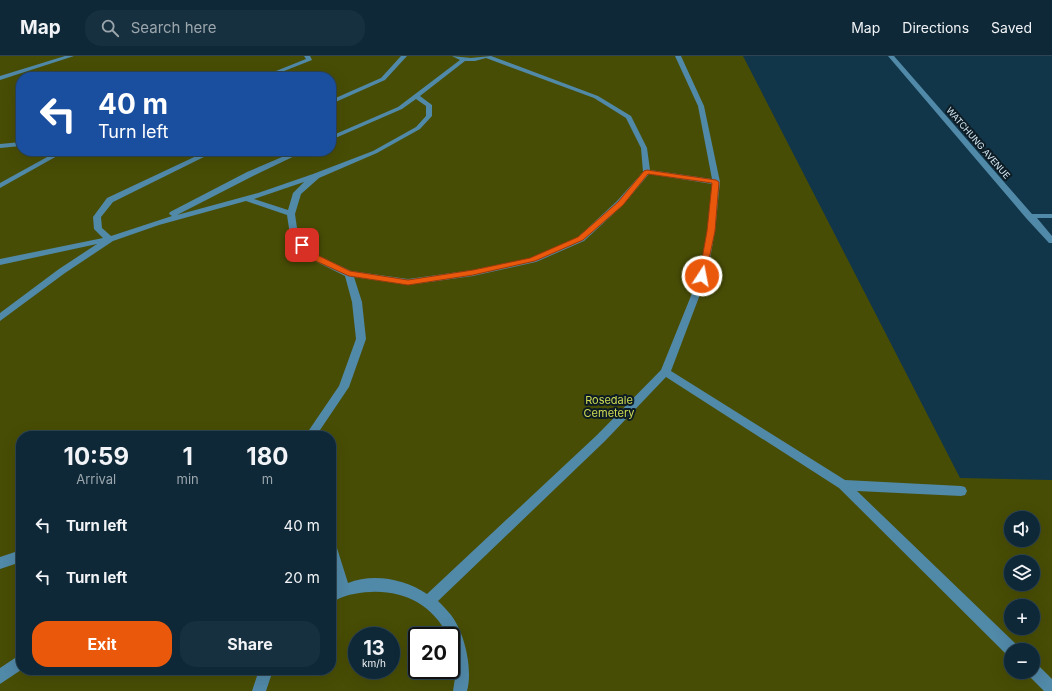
<!DOCTYPE html>
<meta charset="utf-8">
<style>
:root{--surface:#0e2837;--page:#17303f;--text:#f1f3f6;--muted:#9ba6ad;--line:#2e4452;--accent:#ea580c}
body{margin:0;font-family:Inter,sans-serif;background:var(--page);color:var(--text);height:100vh;display:flex;flex-direction:column;font-size:15px;white-space:nowrap}
*{box-sizing:border-box;margin:0}
p{font-size:13px;color:var(--muted)}
.icon{flex:none;width:22px;height:22px;fill:none;stroke:currentColor;stroke-width:2;stroke-linecap:round;stroke-linejoin:round}
.map{position:relative;flex:1;overflow:hidden}
.panel{position:absolute;left:16px;top:375px;width:320px;height:244px;display:flex;flex-direction:column;background:var(--surface);border-radius:16px;box-shadow:0 4px 16px #0002,0 0 0 1px var(--line)}
.panel>*{flex:none}
.top-card{position:absolute;left:16px;top:16px;width:320px;height:84px;border-radius:16px;box-shadow:0 4px 16px #0002,0 0 0 1px var(--line);background:#1a4fa0;color:#fff;overflow:hidden}
.fabs{position:absolute;left:1004px;top:455px;display:grid;gap:8px}
.fabs a{display:grid;place-items:center;width:36px;height:36px;border-radius:50%;background:var(--surface);box-shadow:0 4px 16px #0002,0 0 0 1px var(--line);font-size:20px}
.speed{position:absolute;left:348px;top:571px;display:flex;gap:8px;font-size:20px;font-weight:700;text-align:center}
.speed>*{display:grid;place-content:center;width:52px;height:52px;border-radius:50%;background:var(--surface);box-shadow:0 4px 16px #0002,0 0 0 1px var(--line);line-height:1}
.speed small{font-size:10px;font-weight:400}
.speed .limit{border:2px solid #111;border-radius:6px;background:#fff;color:#111}
.pin{position:absolute;display:grid;place-items:center;width:34px;height:34px;color:#fff;margin:-17px;border-radius:8px;box-shadow:0 2px 6px #0006}
.me{position:absolute;width:44px;margin:-22px;rotate:11deg;stroke-linejoin:round;filter:drop-shadow(0 0 3px #0008)}
.turn{display:flex;align-items:center;gap:14px;height:84px;padding:0 16px;font-size:18px}
.turn .icon{width:52px;height:52px;stroke-width:2.5}
.turn b{display:block;font-size:28px;line-height:34px}
.eta{display:flex;justify-content:space-evenly;align-items:center;height:68px;text-align:center}
.eta b{font-size:24px;font-weight:700;line-height:28px}
.action{display:flex;gap:8px;margin-top:auto;padding:8px 16px}
.action a{flex:1;height:46px;border-radius:16px;background:var(--accent);color:#fff;font-size:16px;font-weight:700;line-height:46px;text-align:center}
.action a+a{background:var(--page);color:var(--text)}
ul{padding:0;list-style:none}
li{display:flex;align-items:center;gap:12px;height:52px;padding:0 16px}
li div{flex:1}
li b{display:block;font-size:15px}
li em{font-style:normal}
header{display:flex;align-items:center;gap:24px;box-sizing:border-box;height:56px;padding:0 20px;background:var(--surface);border-bottom:1px solid var(--line)}
header strong{font-size:19px}
nav{display:flex;gap:22px;margin-inline-start:auto;font-size:14px}
.search{width:280px;height:36px;background:var(--page);display:flex;align-items:center;gap:10px;box-sizing:border-box;padding:0 14px;border-radius:16px;color:var(--muted);font-size:15px}
.map>svg:first-child{display:block}
.green{fill:#484d05;fill-rule:evenodd}
.lines{fill:none;stroke-linecap:round;stroke-linejoin:round}
.minor{fill:#5189a8;fill-rule:evenodd}
.route{fill:#ea580c;stroke:#983908}
.labels{text-anchor:middle;stroke-width:4;stroke-linejoin:round;paint-order:stroke}
.far-street-label{font-size:9px;fill:#d4e8f4;stroke:#0d1c24}
.park-label{font-size:11px;fill:#cfdb53;stroke:#0d1c24}
</style>
<header>
<strong>Map</strong>
<div class="search"><svg class="icon" aria-label="search" viewBox="0 0 24 24"><circle cx="10" cy="10" r="6"/><path d="M15 15l6 6"/></svg>Search here</div>
<nav><a>Map</a><a>Directions</a><a>Saved</a></nav>
</header>
<div class="map">
<svg width="1052" height="635" viewBox="0 0 1052 635">
<rect width="100%" height="100%" fill="#123649"/>
<!-- green -->
<path class="green" d="M0 0H743L960 422 1052 424V635H0ZM21 21H331V95H21ZM21 380H331V614H21ZM1011 462H1033V484H1011ZM1011 506H1033V528H1011ZM1011 550H1033V572H1011ZM357 580H391V614H357ZM417 580H451V614H417ZM1011 594H1033V616H1011Z"/>
<g class="lines">
<!-- minor -->
<g class="minor">
<polygon points="65,0 74,0 0,24 0,20"/>
<polygon points="304,0 310,0 312,4 269,21 261,21 306,3"/>
<polygon points="401,0 407,0 385,24 331,48 331,44 381,22"/>
<path d="M452 0 471 2 491 0 598 40 631 60 647 92 650 114 712 123 698 50 675 0H681L704 50 720 126 715 175 707 220 671 315 845 424 961 430 965 431 967 435 965 439 961 440 857 435 1017 589 1019 594H1011V600L1007 599 839 432 666 321 605 385 438 545C443 550 447 554 451 559 465 577 473 614 467 635H453L455 622 451 580H448C430 543 393 530 354 538 346 539 338 543 331 546V534L336 532 331 514V486L335 488 337 492 348 527C373 517 405 523 427 538L597 379 661 314 699 220 707 175 712 128 649 118 623 149 584 185 536 206 473 220 408 229 354 221 362 246 366 283 349 331 316 380H305L339 330 356 283 352 246 345 220 307 201 290 179 287 159 246 145 159 169 113 185 65 217 0 265V257L59 213 97 188 0 209V203L103 182 94 173 93 161 107 142 207 95H216L113 146 101 161 102 172 111 180 172 160 169 158 170 156 247 116 296 95H305L253 120 177 159 258 137 313 118 373 95 416 71 426 60V50L416 43 402 53 333 83 331 84V80L398 51 460 4ZM486 2 594 42 626 62 641 92 643 116 617 145 578 181 531 202 473 214 408 223 351 215 313 197 298 179 295 158 301 138 319 122 377 97 420 73 432 60V49L420 40 465 5H475ZM304 126 293 137 288 154 254 143Z"/>
<polygon points="888,0 894,0 1032,158 1052,158 1052,162 1037,162 1052,180 1052,187 1049,187 1026,162"/>
<polygon points="21,86 21,90 0,92 0,88"/>
<polygon points="58,95 66,95 0,132 0,127"/>
<polygon points="21,494 21,506 0,513 0,501"/>
<polygon points="21,598 21,614 0,628 0,612"/>
<polygon points="1033,607 1038,609 1052,623 1052,635 1044,635 1028,619 1027,616 1033,616"/>
<polygon points="259,614 273,614 266,635 252,635"/>
</g>
</g>
<!-- route -->
<polygon class="route" points="647,114 716,124 719,126 715,175 705,222 702,223 699,220 707,175 712,127 648,118 623,149 583,184 535,205 473,219 408,229 349,220 307,201 298,189 299,187 304,187 313,197 350,215 408,224 473,214 530,202 578,181 618,146 644,115"/>
<g class="labels">
<!-- far-street labels -->
<g class="far-street-label">
<text transform="translate(978 87) rotate(49)" y="3">WATCHUNG AVENUE</text>
</g>
<!-- park labels -->
<g class="park-label">
<text x="609" y="348">Rosedale<tspan x="609" dy="13">Cemetery</tspan></text>
</g>
</g>
</svg>
<div class="fabs">
<a><svg class="icon" aria-label="sound" viewBox="0 0 24 24"><path d="M4 9h4l5-4v14l-5-4H4zM17 9q2 3 0 6"/></svg></a>
<a><svg class="icon" aria-label="layers" viewBox="0 0 24 24"><path d="M12 4l9 5-9 5-9-5zM3 14l9 5 9-5"/></svg></a>
<a>+</a>
<a>−</a>
</div>
<div class="speed"><div>13<small>km/h</small></div><div class="limit">20</div></div>
<div class="pin" style="left:302px;top:189px;background:#d93025"><svg class="icon" aria-label="arrive" viewBox="0 0 24 24"><path d="M6 21V4h12l-3 4 3 4H6"/></svg></div>
<svg class="me" style="left:702px;top:220px" viewBox="-20 -20 40 40"><circle r="17" fill="#ea580c" stroke="#fff" stroke-width="3"/><path d="M0-11L8 9 0 5-8 9z" fill="#fff"/></svg>
<div class="top-card">
<div class="turn"><svg class="icon" aria-label="left" viewBox="0 0 24 24"><path d="M17 20v-9H6M10 6l-5 5 5 5"/></svg><div><b>40 m</b>Turn left</div></div>
</div>
<section class="panel">
<div class="eta">
<div><b>10:59</b><p>Arrival</p></div>
<div><b>1</b><p>min</p></div>
<div><b>180</b><p>m</p></div>
</div>
<ul>
<li><svg class="icon" aria-label="left" viewBox="0 0 24 24"><path d="M17 20v-9H6M10 6l-5 5 5 5"/></svg><div><b>Turn left</b></div><em>40 m</em></li>
<li><svg class="icon" aria-label="left" viewBox="0 0 24 24"><path d="M17 20v-9H6M10 6l-5 5 5 5"/></svg><div><b>Turn left</b></div><em>20 m</em></li>
</ul>
<div class="action"><a>Exit</a><a>Share</a></div>
</section>
</div>
